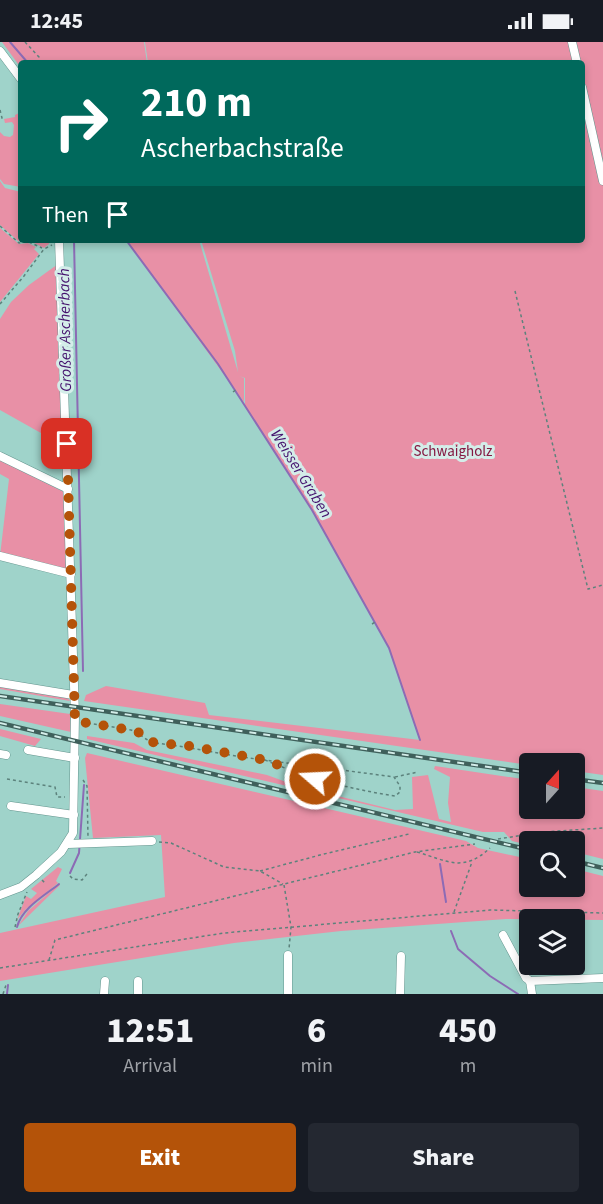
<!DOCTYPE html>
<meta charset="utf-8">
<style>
:root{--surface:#171b24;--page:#242831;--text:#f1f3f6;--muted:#9ea1a6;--accent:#b45309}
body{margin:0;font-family:"Source Sans 3",sans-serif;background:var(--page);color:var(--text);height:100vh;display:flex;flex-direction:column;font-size:22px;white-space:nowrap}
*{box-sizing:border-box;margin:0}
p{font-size:20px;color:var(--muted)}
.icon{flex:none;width:33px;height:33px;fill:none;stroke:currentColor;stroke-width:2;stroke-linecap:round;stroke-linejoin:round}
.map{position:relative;height:952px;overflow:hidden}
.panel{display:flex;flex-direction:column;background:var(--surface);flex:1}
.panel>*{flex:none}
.banner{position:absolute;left:18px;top:18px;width:567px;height:183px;border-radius:6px;box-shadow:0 3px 9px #0003;background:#00695c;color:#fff;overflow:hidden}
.needle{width:39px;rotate:21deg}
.controls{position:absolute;left:519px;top:711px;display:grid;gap:12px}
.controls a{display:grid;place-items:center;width:66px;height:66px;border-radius:6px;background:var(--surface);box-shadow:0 3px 9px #0003;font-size:30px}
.pin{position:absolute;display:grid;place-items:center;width:51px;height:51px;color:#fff;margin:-26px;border-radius:12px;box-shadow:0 3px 9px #0006}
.me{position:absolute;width:66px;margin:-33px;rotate:289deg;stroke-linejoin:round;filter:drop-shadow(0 0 4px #0008)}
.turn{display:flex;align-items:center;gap:21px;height:126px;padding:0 24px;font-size:27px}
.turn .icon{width:78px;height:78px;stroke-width:2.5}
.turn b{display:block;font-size:42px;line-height:51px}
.then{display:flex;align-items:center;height:57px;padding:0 24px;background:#0003;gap:12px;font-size:22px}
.eta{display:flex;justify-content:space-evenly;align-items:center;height:102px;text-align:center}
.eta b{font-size:36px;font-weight:800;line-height:42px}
.primary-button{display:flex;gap:12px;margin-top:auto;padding:12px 24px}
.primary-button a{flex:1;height:69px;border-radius:6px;background:var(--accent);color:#fff;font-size:24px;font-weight:800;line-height:69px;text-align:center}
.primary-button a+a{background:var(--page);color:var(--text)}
.status{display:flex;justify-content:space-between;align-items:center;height:42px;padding:0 30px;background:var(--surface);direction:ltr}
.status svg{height:16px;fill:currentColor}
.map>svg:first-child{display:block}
.green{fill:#e890a6}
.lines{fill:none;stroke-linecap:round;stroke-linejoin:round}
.stream{stroke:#8c6bb5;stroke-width:2}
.minor-casing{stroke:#64958e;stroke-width:9}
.path{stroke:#5c827c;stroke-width:1.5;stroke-dasharray:3 3;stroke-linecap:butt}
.minor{stroke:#fff;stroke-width:8}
.rail-casing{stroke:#3f605b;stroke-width:4.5}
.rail{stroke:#d4ede9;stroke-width:2;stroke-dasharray:7;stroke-linecap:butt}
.route{stroke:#b45309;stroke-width:10;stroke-dasharray:0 18}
.labels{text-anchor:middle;stroke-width:6;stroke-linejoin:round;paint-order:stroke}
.park-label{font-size:15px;fill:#851942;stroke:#d4ede9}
.water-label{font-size:16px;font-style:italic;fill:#45136e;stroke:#d4ede9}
</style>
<div class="status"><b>12:45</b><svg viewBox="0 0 49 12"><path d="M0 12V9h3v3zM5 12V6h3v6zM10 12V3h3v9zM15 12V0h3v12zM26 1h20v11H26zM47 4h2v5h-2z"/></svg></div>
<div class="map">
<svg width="603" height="952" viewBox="0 0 603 952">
<rect width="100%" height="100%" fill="#9fd3ca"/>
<!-- green -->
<g class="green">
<polygon points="2,0 144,0 147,21 21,21 21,26"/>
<polygon points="145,0 603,0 603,733 575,729 574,722 529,723 84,659 86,653 106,644 205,661 209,673 420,698 389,606 312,468 245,365 245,336 239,334 244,336 244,360 126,198 199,198 238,330 235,309 201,198 582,198 582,21 148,21"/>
<polygon points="21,70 21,145 4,142 0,137 0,90 4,94 10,95 13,93 14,83 12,80 5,81 4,77 15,75 15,73"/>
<polygon points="0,139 5,146 21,150 21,198 49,198 49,202 44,206 28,198 18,199 0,183"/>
<polygon points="0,186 19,202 28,201 36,205 34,207 39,212 0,260"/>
<polygon points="58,222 64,404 0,368 0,277 11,260 29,243"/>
<polygon points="0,418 64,450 67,530 0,514 9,437 0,432"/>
<polygon points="0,644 66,654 70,659 0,647"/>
<polygon points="0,662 70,672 71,690 0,674"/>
<polygon points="0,687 41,697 35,704 0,694"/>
<polygon points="87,694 134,701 147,708 267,733 297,744 395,768 413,767 412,735 428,733 439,777 451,780 448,761 450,735 434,727 435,724 529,738 530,766 574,766 575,745 603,749 603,817 575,810 574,800 530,800 529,803 512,799 504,790 483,790 87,697"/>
<polygon points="87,711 466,799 478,806 529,817 530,844 574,844 575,827 603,834 603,878 506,877 341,889 234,901 0,939 0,891 165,855 161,793 93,796 85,716"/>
<polygon points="58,825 62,827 56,839 58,841 26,867 17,878 26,854 31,857 37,851 31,847"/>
<polygon points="59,842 60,843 18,884 28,869"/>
</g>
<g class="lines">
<!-- stream -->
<g class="stream">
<polyline points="10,0 28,21"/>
<polyline points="74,198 83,629"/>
<polyline points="126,198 218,322 312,468 389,606 420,698"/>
<polyline points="440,822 446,860"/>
<polyline points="70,831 79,811 84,743"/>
<path d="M17 885C22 866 44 854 59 842"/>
<polyline points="451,889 458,907 490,934 518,952"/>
<polyline points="7,952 8,943"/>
</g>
<!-- minor casing -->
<g class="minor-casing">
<g id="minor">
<polyline points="572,0 577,21"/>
<polyline points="0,9 21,37"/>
<polyline points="582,45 603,139"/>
<polyline points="0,414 68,447"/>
<polyline points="0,514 71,532"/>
<polyline points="0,641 73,653"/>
<polyline points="28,708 75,716"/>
<polyline points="0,712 6,713"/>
<polyline points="11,764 74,773"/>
<polyline points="68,802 152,799"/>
<polyline points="0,853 21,845 36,833 61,810 73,791 75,673 59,198"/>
<polyline points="503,893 526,936 530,939"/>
<polyline points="530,939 603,936"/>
<polyline points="530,939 532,952"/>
<polyline points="104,952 105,939"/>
<polyline points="138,952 138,939"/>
<polyline points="288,952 288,913"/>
<polyline points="400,952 401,914"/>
</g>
</g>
<!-- path -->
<g class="path">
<polyline points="25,0 39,15 41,21"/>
<polyline points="0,68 2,76 0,76"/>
<polyline points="0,184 19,201 27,199 42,206"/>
<polyline points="515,249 588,547 603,543"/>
<polyline points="0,262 24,234 44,207 52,203"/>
<polyline points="233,350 237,347"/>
<polyline points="372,582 377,579"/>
<path d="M82 680 131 688C140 691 146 699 155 701 192 705 228 714 265 718 308 724 351 729 394 735L400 744V750L395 754C350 747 307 736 265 718"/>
<polyline points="395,735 418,730"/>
<polyline points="7,737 55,745 57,755 65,755"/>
<polyline points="83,738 87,744 88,795"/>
<polyline points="498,797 543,790 603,786"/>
<polyline points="159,800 171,801 224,825 260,829 283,842"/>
<path d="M417 810C448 819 463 831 490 806"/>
<polyline points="260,829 324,812 409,792"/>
<polyline points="70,834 73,837 82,838 87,832"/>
<polyline points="42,838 46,842"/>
<polyline points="284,843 291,885 289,907"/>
<polyline points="454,870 472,820"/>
<polyline points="15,885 18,872 27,850"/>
<polyline points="49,918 55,898 415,810 475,802"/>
<polyline points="0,926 224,891 490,868 603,871"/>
<polyline points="3,952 6,943"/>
</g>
<!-- minor -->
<use href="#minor" class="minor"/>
<!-- rail casing -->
<g class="rail-casing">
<g id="rail">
<polyline points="0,654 530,731"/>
<polyline points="0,681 530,808"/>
<polyline points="574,737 603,741"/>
<polyline points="574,819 603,826"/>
</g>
</g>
<!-- rail -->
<use href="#rail" class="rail"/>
</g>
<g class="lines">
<!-- route -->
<polyline class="route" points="67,402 75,679 131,688 138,690 150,700 189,704 265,718 315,737"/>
</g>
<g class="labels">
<!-- park labels -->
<g class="park-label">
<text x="453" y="414">Schwaigholz</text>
</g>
<!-- water labels -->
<g class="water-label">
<text transform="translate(64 288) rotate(-91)" y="6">Großer Ascherbach</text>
<text transform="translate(302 431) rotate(58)" y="6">Weisser Graben</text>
</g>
</g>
</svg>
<div class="controls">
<a><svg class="needle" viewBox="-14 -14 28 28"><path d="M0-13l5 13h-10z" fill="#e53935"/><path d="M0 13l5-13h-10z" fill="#9ea1a6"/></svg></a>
<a><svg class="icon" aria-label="search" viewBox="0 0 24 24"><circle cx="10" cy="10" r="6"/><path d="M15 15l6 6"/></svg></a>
<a><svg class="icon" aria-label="layers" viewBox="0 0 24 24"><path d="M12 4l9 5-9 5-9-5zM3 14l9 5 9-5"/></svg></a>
</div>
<div class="pin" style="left:67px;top:402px;background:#d93025"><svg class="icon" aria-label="arrive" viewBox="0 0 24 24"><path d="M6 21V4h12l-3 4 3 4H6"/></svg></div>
<svg class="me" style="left:315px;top:737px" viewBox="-20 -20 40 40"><circle r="17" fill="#b45309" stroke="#fff" stroke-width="3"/><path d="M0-11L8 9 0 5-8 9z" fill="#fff"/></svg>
<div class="banner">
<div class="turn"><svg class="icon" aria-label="right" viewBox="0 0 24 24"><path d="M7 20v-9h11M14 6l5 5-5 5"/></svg><div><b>210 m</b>Ascherbachstraße</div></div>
<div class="then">Then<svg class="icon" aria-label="arrive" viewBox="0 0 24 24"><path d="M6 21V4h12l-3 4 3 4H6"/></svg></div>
</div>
</div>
<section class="panel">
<div class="eta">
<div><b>12:51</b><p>Arrival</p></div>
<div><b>6</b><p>min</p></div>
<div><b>450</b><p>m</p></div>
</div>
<div class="primary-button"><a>Exit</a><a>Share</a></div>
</section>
